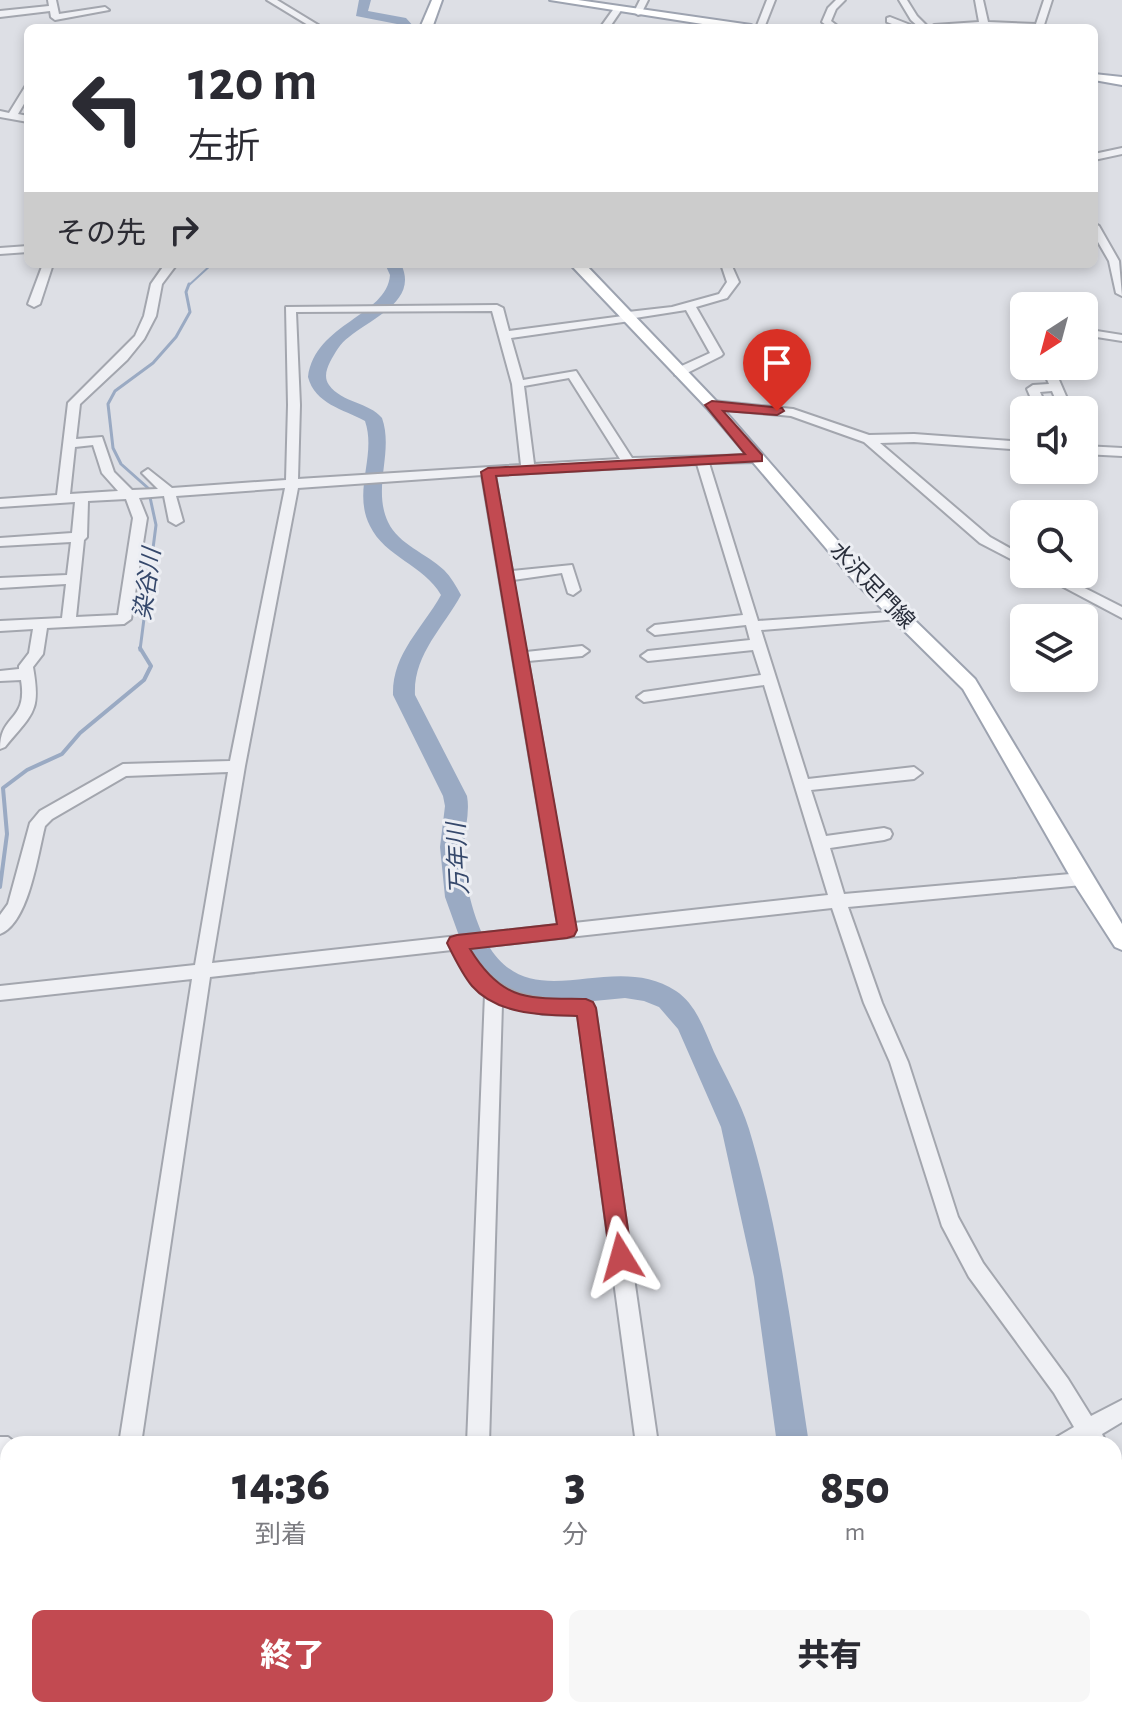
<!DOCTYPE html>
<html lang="ja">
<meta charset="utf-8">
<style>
:root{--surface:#fff;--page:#f7f7f7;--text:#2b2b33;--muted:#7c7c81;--accent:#c24a51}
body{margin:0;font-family:"Alegreya Sans","Noto Sans JP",sans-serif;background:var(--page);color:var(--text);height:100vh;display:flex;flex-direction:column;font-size:30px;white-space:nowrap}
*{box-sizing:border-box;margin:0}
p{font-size:26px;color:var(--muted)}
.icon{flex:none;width:44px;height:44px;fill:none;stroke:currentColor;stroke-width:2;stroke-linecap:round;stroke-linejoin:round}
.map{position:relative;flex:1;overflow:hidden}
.panel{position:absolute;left:0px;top:1436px;width:1122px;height:282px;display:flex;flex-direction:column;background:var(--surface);border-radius:24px 24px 0 0;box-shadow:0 4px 12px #0003}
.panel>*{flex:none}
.top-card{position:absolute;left:24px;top:24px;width:1074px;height:244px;border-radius:12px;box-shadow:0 4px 12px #0003;background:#fff;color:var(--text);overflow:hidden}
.needle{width:52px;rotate:216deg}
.tools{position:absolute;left:1010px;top:292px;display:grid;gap:16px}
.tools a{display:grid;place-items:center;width:88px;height:88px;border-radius:12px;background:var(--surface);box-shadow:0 4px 12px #0003;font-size:40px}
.pin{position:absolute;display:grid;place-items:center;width:68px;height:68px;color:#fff;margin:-82px -34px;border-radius:50% 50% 50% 0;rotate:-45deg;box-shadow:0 0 8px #0007}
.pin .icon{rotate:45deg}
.me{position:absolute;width:88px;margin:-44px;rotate:352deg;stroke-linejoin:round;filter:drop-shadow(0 0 6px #0008)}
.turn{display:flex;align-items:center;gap:28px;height:168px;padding:0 32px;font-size:36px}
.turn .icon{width:104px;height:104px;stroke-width:2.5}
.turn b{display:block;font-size:56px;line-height:68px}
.then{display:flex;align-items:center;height:76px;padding:0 32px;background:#0003;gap:16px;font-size:30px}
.eta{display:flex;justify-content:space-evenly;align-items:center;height:136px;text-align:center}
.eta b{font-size:48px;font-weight:800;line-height:56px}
.button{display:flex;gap:16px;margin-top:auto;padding:16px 32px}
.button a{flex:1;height:92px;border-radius:12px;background:var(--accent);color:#fff;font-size:32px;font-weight:800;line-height:92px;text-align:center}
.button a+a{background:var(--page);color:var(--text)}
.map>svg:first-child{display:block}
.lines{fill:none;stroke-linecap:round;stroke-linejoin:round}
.stream-far2{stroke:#9aaac3;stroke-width:2}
.stream-far1{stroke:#9aaac3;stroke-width:3}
.stream{stroke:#9aaac3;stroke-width:4}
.river{fill:#9aaac3;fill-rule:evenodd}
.minor-casing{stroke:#a3a6ae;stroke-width:4}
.major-casing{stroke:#9da3b0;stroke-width:4}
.minor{fill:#eff0f4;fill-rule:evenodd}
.major{fill:#fff;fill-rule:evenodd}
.route{fill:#c24a51;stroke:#7e3035;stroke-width:2}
.labels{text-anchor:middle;stroke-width:6;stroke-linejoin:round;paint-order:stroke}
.street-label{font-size:22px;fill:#282d3a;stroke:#eceef3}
.water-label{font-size:24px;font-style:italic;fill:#35486b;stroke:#eceef3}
</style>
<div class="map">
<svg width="1122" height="1717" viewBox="0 0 1122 1717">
<rect width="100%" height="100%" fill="#dddfe5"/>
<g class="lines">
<!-- stream-far2 -->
<polyline class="stream-far2" points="188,286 212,264"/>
<!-- stream-far1 -->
<polyline class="stream-far1" points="140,650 156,525 148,488 121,464 113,448 108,404 115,391 153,363 176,337 190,312 186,292 189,284"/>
<!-- stream -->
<polyline class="stream" points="0,887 7,834 3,788 27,770 62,754 80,733 144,680 151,666 140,648"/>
<!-- river -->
<g class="river">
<polygon points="359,0 371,0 368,11 406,18 415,28 400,28 397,24 356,16"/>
<path d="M385 264H401C419 301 372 318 349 337 340 343 335 353 330 362 326 370 324 378 329 385 342 403 369 402 382 418 394 452 372 488 388 522 399 545 426 553 444 570 451 577 456 586 461 595 443 628 413 655 415 695L467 796C470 812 465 828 464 844 463 860 466 882 470 898 507 1044 601 942 676 991 696 1004 705 1031 714 1052 726 1077 741 1103 749 1129 780 1231 793 1339 809 1444H777L754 1277 721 1127 678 1029 659 1007 644 1001 625 998 552 1005 506 992 487 980 474 965 458 933 445 897 440 847 445 806 443 796 393 695C392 654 422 629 441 595 424 565 385 557 370 526 352 491 377 456 365 421 343 409 315 404 308 377 315 323 387 316 390 275Z"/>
<polygon points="760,1710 798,1710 796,1717 757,1717"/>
</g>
<!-- minor casing -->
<g class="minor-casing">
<g id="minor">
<polygon points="48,0 56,0 59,14 105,7 109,10 55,20 51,17 50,11 0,17 0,11 49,6"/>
<polygon points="267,0 277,0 323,28 313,28"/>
<polygon points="640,0 648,0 641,14 638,15 634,12"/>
<polygon points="767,0 775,0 764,28 756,28"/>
<polygon points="836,0 845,0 836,9 831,21 840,28 830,28 822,22 828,8"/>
<polygon points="899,0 907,0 917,16 929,28 920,28 911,20"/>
<polygon points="975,0 983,0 988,22 1036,24 1044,0 1052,0 1043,28 930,28 934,25 979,22"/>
<polygon points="615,7 622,9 609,28 600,28"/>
<polygon points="890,17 913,26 914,28 902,28 887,22 887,18"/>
<polygon points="28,86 28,97 18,114 28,116 28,122 0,117 0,111 9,113 25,87"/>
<polygon points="1122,148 1122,154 1094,160 1094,154"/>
<polygon points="1094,223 1099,226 1119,261 1122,296 1116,293 1109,261 1094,235"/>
<polygon points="28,246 28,252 0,254 0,248"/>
<polygon points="43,264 53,264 40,304 34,307 28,304"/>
<path d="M165 264H177L162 284 156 316 144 339 127 360 80 404 76 439 102 437 114 472 132 490 158 489 142 473 148 469 172 488 286 480 288 405 286 307 497 305 503 308 509 331 623 316 628 312 672 307 719 294 727 282 721 264H731L739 282 727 298 696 307 723 354 721 356 683 375H675V369L710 353 686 310 635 318 630 321 511 338 523 380 576 371 632 458 761 455V461L757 462 709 463 758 621 904 611 906 614 904 617 899 619 761 630 808 779 914 767 922 773 914 779 811 790 826 836 884 828 890 830 892 834 890 838 884 840 830 848 844 894 1082 873 1088 874 1090 879 1088 884 1082 885 848 907 882 1003 908 1062 958 1217 983 1263 1068 1379 1091 1416 1122 1400V1422L1102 1434 1107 1444H1053L1057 1437 1074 1427 1054 1393 969 1277 942 1226 890 1062 864 1003 832 908 469 948C497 999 533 1000 586 1001L592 1003 595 1008 658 1444H636L578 1015 543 1014 502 1004 489 1444H467L485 994 463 969 452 950 210 977 141 1444H119L192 979 0 1000V986L195 965 228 772 126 776 52 819 45 826C38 853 29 923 0 934V915L8 904 30 823 40 811 123 764 230 761 285 488 176 496 183 521 176 525 169 521 164 496 139 498 147 518 131 619 124 624 47 628 43 654 33 667C41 712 33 713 5 747L0 749C0 713 28 722 21 680L0 681V671L19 669V666L29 653 33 629 0 631V621L62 618 66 584 0 588V578L67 575 71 542 0 546V538L72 533 75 502 0 507V499L57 495 68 403 135 336 144 316 151 284ZM492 311 512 384 521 465 298 479 300 405 296 312ZM569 378 620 459 534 464 524 386ZM93 445 102 473 118 491 70 494 75 447ZM697 464 743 615 655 625 648 630 655 635 746 625 750 640 648 651 641 656 648 661 753 650 761 675 644 692 637 697 644 702 764 685 828 895 574 923 528 661 582 656 589 651 582 646 526 652 513 580 562 573 568 593 573 595 580 590 572 565 512 571 495 475ZM482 475 558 925 212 963 245 766 298 488ZM126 499 133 518 118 615 76 617 84 540 87 537 88 501Z"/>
<polygon points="1084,329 1122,335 1122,341 1084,335"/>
<polygon points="1041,366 1053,366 1072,410 1060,410 1052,391 1040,392 1048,410 1036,410 1027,389 1033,385 1049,384"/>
<polygon points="712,401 793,409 869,435 914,434 1024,442 1024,450 914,442 880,443 990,537 1024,556 1024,566 980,543 864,442 791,416 708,408 706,405"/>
<polygon points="1084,446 1122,448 1122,456 1084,454"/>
<polygon points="1039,574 1057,574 1122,607 1122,618"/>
<polygon points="0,1437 8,1437 17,1444 8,1444 8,1459 0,1459"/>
<polygon points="1114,1457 1122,1461 1122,1490 1114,1486"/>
<polygon points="79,1710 103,1710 102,1717 78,1717"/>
<polygon points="458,1710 482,1710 481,1717 457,1717"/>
<polygon points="1077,1710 1112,1710 1115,1717 1080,1717"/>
</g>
</g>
<!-- major casing -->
<g class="major-casing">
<g id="major">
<polygon points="432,0 442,0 432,28 420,28"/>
<polygon points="550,0 578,0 751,25 757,28 728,28"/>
<polygon points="1094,74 1122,77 1122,85 1094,80"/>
<polygon points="570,264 585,264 717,402 865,572 975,679 1122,924 1122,950 1115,947 1075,885 963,689 853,580 707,408"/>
</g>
</g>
<!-- minor -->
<use href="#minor" class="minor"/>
<!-- major -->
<use href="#major" class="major"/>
</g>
<!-- route -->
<path class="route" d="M712 401 782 408 784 411 777 415 723 411 762 455V461L496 476 577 930 574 936 567 938 470 949C503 1003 529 998 586 999L593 1002 596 1008 632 1257 629 1264 621 1268 613 1264 610 1257 577 1016C544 1015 497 1015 472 986 462 974 454 957 447 943L450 937 457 935 557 924 481 472 488 468 745 454 705 405Z"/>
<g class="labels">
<!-- street labels -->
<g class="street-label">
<text transform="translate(873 585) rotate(46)" y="8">水沢足門線</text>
</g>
<!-- water labels -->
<g class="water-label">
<text transform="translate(147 584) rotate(-82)" y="8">染谷川</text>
<text transform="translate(458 859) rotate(-93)" y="8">万年川</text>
</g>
</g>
</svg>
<div class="tools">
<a><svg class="needle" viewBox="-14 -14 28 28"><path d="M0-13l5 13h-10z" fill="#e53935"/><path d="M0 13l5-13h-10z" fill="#7c7c81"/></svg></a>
<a><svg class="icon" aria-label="sound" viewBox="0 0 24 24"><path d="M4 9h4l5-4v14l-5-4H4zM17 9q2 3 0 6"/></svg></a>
<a><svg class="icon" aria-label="search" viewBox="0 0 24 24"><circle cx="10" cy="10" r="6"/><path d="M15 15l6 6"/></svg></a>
<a><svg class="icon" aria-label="layers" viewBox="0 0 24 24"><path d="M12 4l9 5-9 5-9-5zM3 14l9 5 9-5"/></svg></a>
</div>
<div class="pin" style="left:777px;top:411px;background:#d93025"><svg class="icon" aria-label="arrive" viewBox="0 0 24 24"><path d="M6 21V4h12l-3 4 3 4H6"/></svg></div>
<svg class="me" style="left:621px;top:1257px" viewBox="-20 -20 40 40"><path d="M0-17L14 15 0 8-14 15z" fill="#c24a51" stroke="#fff" stroke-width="4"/></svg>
<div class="top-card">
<div class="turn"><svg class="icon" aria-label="left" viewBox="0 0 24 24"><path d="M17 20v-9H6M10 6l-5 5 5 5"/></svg><div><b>120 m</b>左折</div></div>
<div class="then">その先<svg class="icon" aria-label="right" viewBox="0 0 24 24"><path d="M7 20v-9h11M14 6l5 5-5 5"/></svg></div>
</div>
<section class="panel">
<div class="eta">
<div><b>14:36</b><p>到着</p></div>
<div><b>3</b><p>分</p></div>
<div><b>850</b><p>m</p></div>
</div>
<div class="button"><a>終了</a><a>共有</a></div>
</section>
</div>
